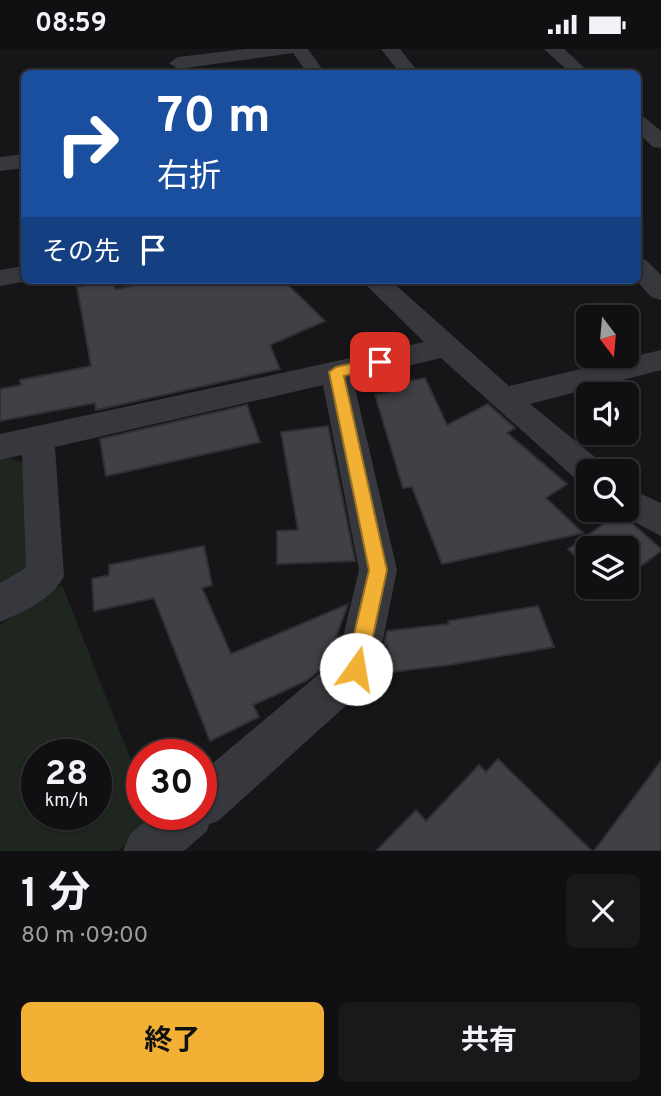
<!DOCTYPE html>
<html lang="ja">
<meta charset="utf-8">
<style>
:root{--surface:#101012;--page:#19191b;--text:#f1f3f6;--muted:#9c9d9f;--line:#303032;--accent:#f2b134}
body{margin:0;font-family:Overpass,"Noto Sans JP",sans-serif;background:var(--page);color:var(--text);height:100vh;display:flex;flex-direction:column;font-size:26px;white-space:nowrap}
*{box-sizing:border-box;margin:0}
p{font-size:23px;color:var(--muted)}
.icon{flex:none;width:38px;height:38px;fill:none;stroke:currentColor;stroke-width:2;stroke-linecap:round;stroke-linejoin:round}
.map{position:relative;height:802px;overflow:hidden}
.panel{display:flex;flex-direction:column;background:var(--surface);flex:1}
.panel>*{flex:none}
.banner{position:absolute;left:21px;top:21px;width:620px;height:214px;border-radius:10px;box-shadow:0 2px 5px #0004,0 0 0 2px var(--line);background:#1a4fa0;color:#fff;overflow:hidden}
.needle{width:46px;rotate:164deg}
.controls{position:absolute;left:576px;top:256px;display:grid;gap:14px}
.controls a{display:grid;place-items:center;width:63px;height:63px;border-radius:10px;background:var(--surface);box-shadow:0 2px 5px #0004,0 0 0 2px var(--line);font-size:35px}
.speed{position:absolute;left:21px;top:690px;display:flex;gap:14px;font-size:35px;font-weight:700;text-align:center}
.speed>*{display:grid;place-content:center;width:91px;height:91px;border-radius:50%;background:var(--surface);box-shadow:0 2px 5px #0004,0 0 0 2px var(--line);line-height:1}
.speed small{font-size:18px;font-weight:400}
.speed .limit{border:10px solid #d22;background:#fff;color:#111}
.pin{position:absolute;display:grid;place-items:center;width:60px;height:60px;color:#fff;margin:-30px;border-radius:14px;box-shadow:0 4px 10px #0006}
.me{position:absolute;width:77px;margin:-38px;rotate:13deg;stroke-linejoin:round;filter:drop-shadow(0 0 5px #0008)}
.turn{display:flex;align-items:center;gap:24px;height:147px;padding:0 21px;font-size:32px}
.turn .icon{width:91px;height:91px;stroke-width:2.5}
.turn b{display:block;font-size:49px;line-height:60px}
.then{display:flex;align-items:center;height:66px;padding:0 21px;background:#0003;gap:14px;font-size:26px}
.round{display:grid;place-items:center;flex:none;width:74px;height:74px;border-radius:10px;background:var(--page)}
.overview{display:flex;align-items:center;justify-content:space-between;height:119px;padding:0 21px}
h1{font-size:42px;font-weight:700;line-height:52px}
.action{display:flex;gap:14px;margin-top:auto;padding:14px 21px}
.action a{flex:1;height:80px;border-radius:10px;background:var(--accent);color:#111;font-size:28px;font-weight:700;line-height:80px;text-align:center}
.action a+a{background:var(--page);color:var(--text)}
.status{display:flex;justify-content:space-between;align-items:center;height:49px;padding:0 35px;background:var(--surface);direction:ltr}
.status svg{height:19px;fill:currentColor}
.map>svg:first-child{display:block}
.green{fill:#1e261f;fill-rule:evenodd}
.building{fill:#404145;stroke:#303034;stroke-width:2}
.lines{fill:none;stroke-linecap:round;stroke-linejoin:round}
.minor{fill:#37383d;fill-rule:evenodd}
.route{fill:#f2b134;stroke:#9d7322;stroke-width:2}
</style>
<div class="status"><b>08:59</b><svg viewBox="0 0 49 12"><path d="M0 12V9h3v3zM5 12V6h3v6zM10 12V3h3v9zM15 12V0h3v12zM26 1h20v11H26zM47 4h2v5h-2z"/></svg></div>
<div class="map">
<svg width="661" height="802" viewBox="0 0 661 802">
<rect width="100%" height="100%" fill="#161618"/>
<!-- green -->
<g class="green">
<polygon points="10,409 23,414 30,510 24,528 0,542 0,411"/>
<path d="M62 536 142 739V765H152L154 771 118 802H0V576ZM37 705H96V765H37Z"/>
</g>
<!-- building -->
<g class="building">
<polygon points="113,231 115,240 166,231 283,231 325,272 270,296 280,320 96,361 95,354 0,372 0,340 21,336 20,331 91,317 77,238"/>
<polygon points="425,329 447,376 488,355 515,379 507,384 567,435 546,449 583,484 442,515 412,438 403,439 375,346 401,341 398,334"/>
<polygon points="247,356 260,393 106,427 100,390"/>
<polygon points="328,377 355,512 277,515 277,482 298,481 281,383"/>
<polygon points="617,466 633,475 661,500 661,502 626,528 626,499 588,499 588,519 568,500"/>
<polygon points="204,497 212,536 202,539 231,605 348,555 336,588 341,587 336,608 306,632 253,656 259,668 210,692 154,549 94,562 92,530 109,526 109,516"/>
<polygon points="538,557 554,598 449,616 392,623 387,596 384,597 387,582 449,575 448,572"/>
<polygon points="498,710 592,802 376,802 416,761 426,772 479,716 486,723"/>
<polygon points="661,712 661,802 594,802"/>
</g>
<g class="lines">
<!-- minor -->
<g class="minor">
<polygon points="245,0 308,0 325,24 307,24 293,4 178,20 169,14 178,8"/>
<polygon points="381,0 400,0 419,24 400,24"/>
<polygon points="544,0 564,0 590,24 570,24"/>
<polygon points="637,66 644,68 661,82 661,99 653,98 637,83"/>
<polygon points="24,105 24,119 0,122 0,108"/>
<polygon points="637,209 646,211 661,226 661,251 651,248 636,231"/>
<polygon points="24,217 24,231 32,231 0,237 0,221"/>
<path d="M361 231H390L509 337 661 301V321L530 355 601 413 606 422H588V435L577 431 441 309 353 330 397 521 377 620 371 634 218 772 209 775 207 782 184 802H123L130 785 154 765H201V724L338 609 359 521 323 336 55 398 64 527C54 549 22 564 0 573V534L26 519 22 406 0 411V385L424 293Z"/>
<polygon points="626,438 661,454 661,487 614,462 626,460"/>
</g>
</g>
<!-- route -->
<polygon class="route" points="380,308 385,310 385,317 344,327 387,521 366,620 363,627 356,630 349,627 346,620 369,521 329,323 336,318"/>
</svg>
<div class="controls">
<a><svg class="needle" viewBox="-14 -14 28 28"><path d="M0-13l5 13h-10z" fill="#e53935"/><path d="M0 13l5-13h-10z" fill="#9c9d9f"/></svg></a>
<a><svg class="icon" aria-label="sound" viewBox="0 0 24 24"><path d="M4 9h4l5-4v14l-5-4H4zM17 9q2 3 0 6"/></svg></a>
<a><svg class="icon" aria-label="search" viewBox="0 0 24 24"><circle cx="10" cy="10" r="6"/><path d="M15 15l6 6"/></svg></a>
<a><svg class="icon" aria-label="layers" viewBox="0 0 24 24"><path d="M12 4l9 5-9 5-9-5zM3 14l9 5 9-5"/></svg></a>
</div>
<div class="speed"><div>28<small>km/h</small></div><div class="limit">30</div></div>
<div class="pin" style="left:380px;top:313px;background:#d93025"><svg class="icon" aria-label="arrive" viewBox="0 0 24 24"><path d="M6 21V4h12l-3 4 3 4H6"/></svg></div>
<svg class="me" style="left:356px;top:620px" viewBox="-20 -20 40 40"><circle r="19" fill="#fff"/><path d="M0-13L10 11 0 6-10 11z" fill="#f2b134"/></svg>
<div class="banner">
<div class="turn"><svg class="icon" aria-label="right" viewBox="0 0 24 24"><path d="M7 20v-9h11M14 6l5 5-5 5"/></svg><div><b>70 m</b>右折</div></div>
<div class="then">その先<svg class="icon" aria-label="arrive" viewBox="0 0 24 24"><path d="M6 21V4h12l-3 4 3 4H6"/></svg></div>
</div>
</div>
<section class="panel">
<div class="overview"><div><h1>1 分</h1><p>80 m · 09:00</p></div><a class="round"><svg class="icon" aria-label="close" viewBox="0 0 24 24"><path d="M6 6l12 12M18 6L6 18"/></svg></a></div>
<div class="action"><a>終了</a><a>共有</a></div>
</section>
